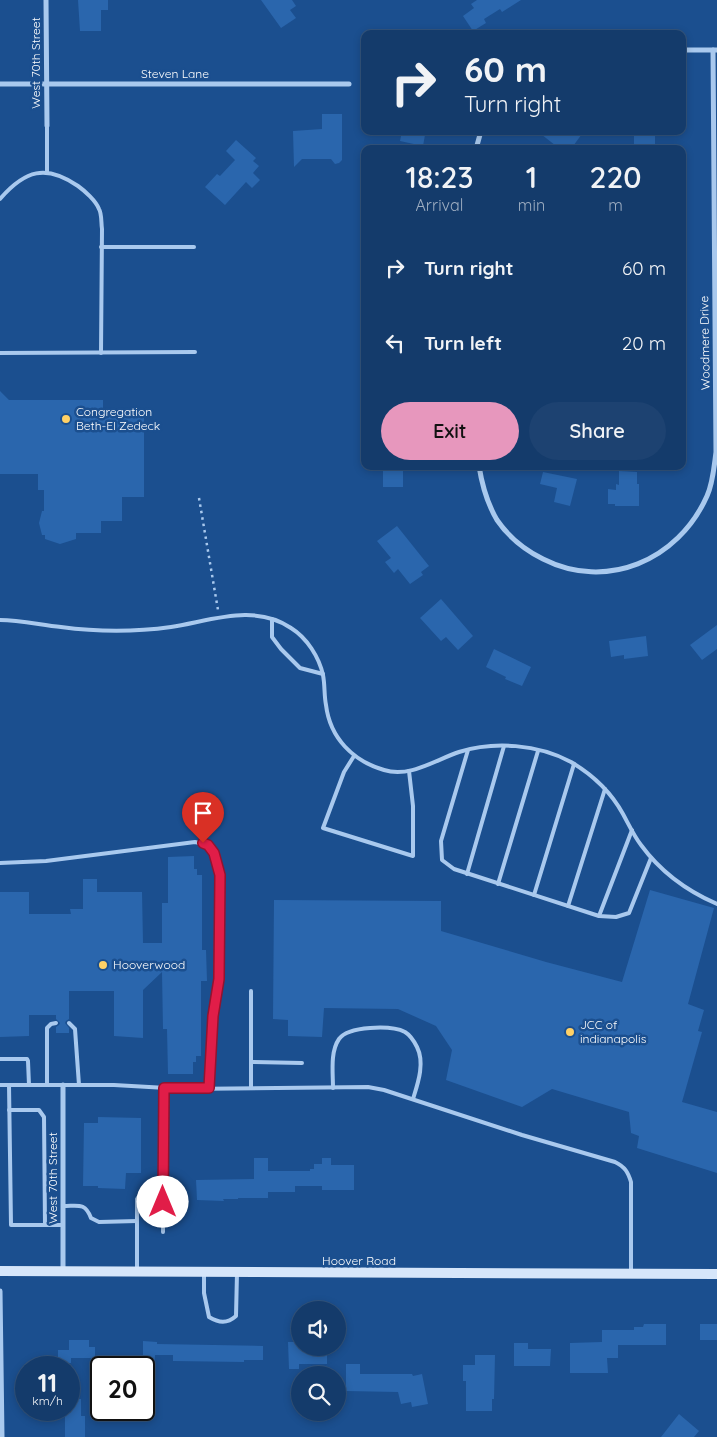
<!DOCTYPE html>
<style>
:root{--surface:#143b6b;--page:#1d4271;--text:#f1f3f6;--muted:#9dadc1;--line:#33557e;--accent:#e797bd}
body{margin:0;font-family:Quicksand,sans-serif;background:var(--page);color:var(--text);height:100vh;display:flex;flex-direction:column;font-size:19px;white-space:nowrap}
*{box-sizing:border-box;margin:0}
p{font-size:16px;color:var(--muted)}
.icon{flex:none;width:28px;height:28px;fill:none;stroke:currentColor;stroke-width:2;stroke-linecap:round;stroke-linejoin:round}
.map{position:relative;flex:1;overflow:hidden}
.details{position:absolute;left:361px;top:145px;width:325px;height:325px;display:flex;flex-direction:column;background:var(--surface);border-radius:10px;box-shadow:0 2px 8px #0003,0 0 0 1px var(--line)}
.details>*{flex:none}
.hud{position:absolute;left:361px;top:30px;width:325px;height:105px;border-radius:10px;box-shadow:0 2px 8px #0003,0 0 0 1px var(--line);background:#143b6b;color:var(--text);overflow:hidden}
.tools{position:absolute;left:291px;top:1301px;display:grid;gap:10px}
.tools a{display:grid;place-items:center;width:55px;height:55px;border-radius:50%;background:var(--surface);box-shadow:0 2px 8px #0003,0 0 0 1px var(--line);font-size:25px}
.speed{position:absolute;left:15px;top:1356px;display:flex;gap:10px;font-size:25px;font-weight:700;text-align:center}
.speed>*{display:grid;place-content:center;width:65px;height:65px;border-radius:50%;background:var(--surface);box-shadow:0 2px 8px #0003,0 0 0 1px var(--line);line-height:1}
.speed small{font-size:12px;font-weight:400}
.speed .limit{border:2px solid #111;border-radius:8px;background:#fff;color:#111}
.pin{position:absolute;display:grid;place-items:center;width:42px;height:42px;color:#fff;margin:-51px -21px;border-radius:50% 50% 50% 0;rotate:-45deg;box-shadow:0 0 5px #0007}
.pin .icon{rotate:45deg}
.me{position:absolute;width:55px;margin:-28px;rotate:0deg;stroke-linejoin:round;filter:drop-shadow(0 0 4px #0008)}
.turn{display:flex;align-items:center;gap:18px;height:105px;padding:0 20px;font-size:22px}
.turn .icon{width:65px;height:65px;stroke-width:2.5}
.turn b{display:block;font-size:35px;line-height:42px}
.eta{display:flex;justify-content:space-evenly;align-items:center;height:85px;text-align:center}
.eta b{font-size:30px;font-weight:600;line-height:35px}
.button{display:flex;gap:10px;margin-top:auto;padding:10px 20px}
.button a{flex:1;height:58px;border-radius:30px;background:var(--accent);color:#111;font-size:20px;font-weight:600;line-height:58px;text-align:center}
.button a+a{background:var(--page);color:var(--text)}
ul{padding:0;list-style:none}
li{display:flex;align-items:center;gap:15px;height:75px;padding:0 20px}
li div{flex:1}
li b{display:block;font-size:19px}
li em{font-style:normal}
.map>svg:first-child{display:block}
.building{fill:#2a66ad}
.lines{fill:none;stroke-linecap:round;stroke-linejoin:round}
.path{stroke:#a9c9ee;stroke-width:2.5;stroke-dasharray:2.5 4;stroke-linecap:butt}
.lane{stroke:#a9c9ee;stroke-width:4}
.street{stroke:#a9c9ee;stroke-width:5}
.secondary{stroke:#d6e6fa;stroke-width:10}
.route-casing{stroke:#92132f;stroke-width:12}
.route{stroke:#e11d48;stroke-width:9}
.poi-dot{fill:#ffd166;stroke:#1b4f8f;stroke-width:2}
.labels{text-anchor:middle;stroke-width:5;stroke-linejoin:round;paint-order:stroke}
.street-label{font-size:12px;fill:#fff;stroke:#1b4f8f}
.poi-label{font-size:12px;fill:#fff;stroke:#1b4f8f;text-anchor:start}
</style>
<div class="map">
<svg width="717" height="1437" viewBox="0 0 717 1437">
<rect width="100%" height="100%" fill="#1b4f8f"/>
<!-- building -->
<g class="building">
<polygon points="78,0 108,0 108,10 101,10 101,31 80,31"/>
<polygon points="261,0 292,0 296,6 290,10 296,18 281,28"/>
<polygon points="477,0 521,0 502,12 500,9 484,19 486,23 473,31 463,16 474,8 471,4"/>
<polygon points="322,114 342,114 342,160 339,163 335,164 331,159 302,159 294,167 293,131 322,129"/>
<polygon points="402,131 419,131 419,134 425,135 423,146 400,141"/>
<polygon points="537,131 584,131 571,149 560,149"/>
<rect x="634" y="131" width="21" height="18"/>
<polygon points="236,140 256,158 253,161 259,166 253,173 260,180 252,188 246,182 225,205 205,187 217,174 220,176 235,160 226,151"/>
<polygon points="0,391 9,400 103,400 103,410 144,410 144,497 122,497 122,521 101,521 101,533 76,533 76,539 60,544 45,539 45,535 42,535 39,523 42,511 44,511 44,490 38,490 38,474 0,474"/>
<rect x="383" y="466" width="20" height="21"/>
<polygon points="619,471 637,472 637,484 639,484 639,506 615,506 615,504 608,504 608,489 616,490 616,484 619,485"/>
<polygon points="543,472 577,479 570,506 554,502 557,488 540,484"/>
<polygon points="397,526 429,566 421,572 423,575 410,584 398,569 394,573 385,562 391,558 377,541"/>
<polygon points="441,599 473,636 458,650 446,637 441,641 420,618"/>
<polygon points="717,625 717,649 702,660 690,645"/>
<polygon points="646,636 648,656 624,659 624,655 611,657 609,641"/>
<polygon points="494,649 531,667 522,686 505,679 506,677 486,667"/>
<polygon points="194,856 194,869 197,869 197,875 202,875 202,950 206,950 207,981 201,981 201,1056 196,1056 196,1062 193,1062 193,1074 168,1074 167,1029 163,1029 162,972 143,990 143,1038 114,1036 114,991 69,991 69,1019 66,1021 65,1023 69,1028 69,1033 56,1033 56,1027 59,1025 60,1023 56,1019 56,1015 29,1015 29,1036 0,1037 0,892 29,892 29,914 71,914 70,909 83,909 83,879 97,879 97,892 142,892 143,943 162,943 162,903 168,903 168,857"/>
<polygon points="650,890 714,908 688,1004 704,1010 698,1031 702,1032 682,1102 717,1112 717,1173 637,1148 639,1136 631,1133 629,1112 552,1089 522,1107 446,1080 452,1050 436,1026 398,1009 324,1008 322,1037 288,1036 288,1020 273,1019 274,900 441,901 441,931 546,962 622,982"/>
<polygon points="98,1117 141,1118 141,1173 126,1173 125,1189 98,1188 98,1186 83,1186 84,1123 98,1123"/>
<polygon points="254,1158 268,1158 268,1171 310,1171 310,1169 314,1169 314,1164 322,1164 322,1158 331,1158 331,1165 354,1165 354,1190 322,1190 322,1186 295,1186 295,1192 268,1192 268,1198 238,1198 238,1199 223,1199 224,1201 197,1200 196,1180 254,1179"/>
<polygon points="644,1324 666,1324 666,1345 618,1345 618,1358 607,1358 608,1373 570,1373 570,1343 602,1342 602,1330 634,1330 634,1327 643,1327"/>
<rect x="700" y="1324" width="17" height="16"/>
<polygon points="69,1340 89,1340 89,1347 95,1347 95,1358 71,1358 71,1363 58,1363 58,1350 69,1350"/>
<polygon points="143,1341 157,1342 157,1344 263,1346 263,1360 244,1360 244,1362 173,1361 173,1355 155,1355 154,1375 144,1375 144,1368 118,1368 118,1355 143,1356"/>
<polygon points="288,1342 300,1342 300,1348 327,1348 327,1364 299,1364 299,1369 289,1369"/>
<polygon points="514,1343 528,1343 528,1349 551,1349 550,1366 514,1366"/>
<polygon points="475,1355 495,1355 494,1399 492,1399 492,1411 466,1411 466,1381 463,1381 463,1365 475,1365"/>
<polygon points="346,1364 360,1364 360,1374 412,1374 413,1376 422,1374 428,1404 412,1407 411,1402 401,1404 398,1392 346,1391"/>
<polygon points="69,1399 81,1399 81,1416 85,1416 85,1437 65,1437 65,1410 69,1410"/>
<polygon points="679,1414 699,1431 694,1437 661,1437"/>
</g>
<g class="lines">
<!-- path -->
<polyline class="path" points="199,498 218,610"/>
<!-- lane -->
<g class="lane">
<polyline points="47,172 47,126"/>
<path d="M0 199C25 170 46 164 78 186 85 191 96 201 99 209 102 214 101 223 102 229L101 353"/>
<polyline points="101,247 194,247"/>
<polyline points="0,353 195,352"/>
<polyline points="272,619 272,637 281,649 300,668 323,674"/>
<path d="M0 620C20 620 41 625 61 627 98 632 135 632 171 627 210 621 255 603 291 628 307 638 319 657 323 675 325 685 324 695 326 705 330 738 353 761 384 770 410 778 435 760 459 752 494 741 538 744 571 762 593 775 611 792 623 814 629 825 634 836 641 845 660 871 687 891 717 904"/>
<polyline points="468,750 441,841 442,860 454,869 599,916 616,917 629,913 651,858"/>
<polyline points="354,756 344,772 323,828 413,856 413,806 409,771"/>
<polyline points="0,863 46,861 195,842 208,845 215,853 221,875 219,979 213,1016 209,1088"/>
<polyline points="467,874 504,746"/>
<polyline points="498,884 538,751"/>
<polyline points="534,895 574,764"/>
<polyline points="568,906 605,789"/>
<polyline points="599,916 632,830"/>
<polyline points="69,1023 75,1029 79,1085"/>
<polyline points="0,1059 27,1059 28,1061 29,1085"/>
<polyline points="251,1062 302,1063"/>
<path d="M0 1085H114L184 1089 368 1087 384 1090 522 1135 615 1162C625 1167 628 1172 631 1182V1274"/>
<polyline points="9,1085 11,1225 63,1225"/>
<polyline points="47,1085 47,1028 51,1024 56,1023"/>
<polyline points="251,1088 251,991"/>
<path d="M333 1088C333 1073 330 1052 339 1039 348 1026 391 1025 405 1032 410 1035 414 1041 417 1047 425 1063 418 1083 413 1099"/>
<polyline points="9,1110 39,1110 44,1117 45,1225"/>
<path d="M63 1206C78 1206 85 1202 91 1218L99 1222 137 1221"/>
<polyline points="163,1232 164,1088"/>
<polyline points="137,1270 137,1199 145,1187 162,1187"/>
<path d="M204 1273V1293L209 1317C219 1323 227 1324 236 1316L237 1273"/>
</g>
<!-- street -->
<g class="street">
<polyline points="46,0 47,126"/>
<polyline points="682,50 717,50"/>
<polyline points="0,84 349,84"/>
<polyline points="476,149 481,131"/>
<path d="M479 466C482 485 487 503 497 520 508 536 525 550 543 559 606 591 678 561 707 496 713 483 714 467 716 452L713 50"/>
<polyline points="63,1085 63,1272"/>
<polyline points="0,1291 2,1437"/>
</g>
<!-- secondary -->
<polyline class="secondary" points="0,1271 717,1274"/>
</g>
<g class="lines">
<!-- route casing -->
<g class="route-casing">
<polyline id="route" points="163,1202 164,1088 209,1088 213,1016 219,979 220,875 214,853 208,845 203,843"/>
</g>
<!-- route -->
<use href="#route" class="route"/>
</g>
<!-- markers -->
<g class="poi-dot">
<circle cx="66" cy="419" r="5"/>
<circle cx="103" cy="965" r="5"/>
<circle cx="570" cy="1032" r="5"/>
</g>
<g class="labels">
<!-- street labels -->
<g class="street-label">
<text transform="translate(36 63) rotate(-90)" y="4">West 70th Street</text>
<text x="175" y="78">Steven Lane</text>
<text transform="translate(705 343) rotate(-91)" y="4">Woodmere Drive</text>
<text transform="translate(53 1178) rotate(-90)" y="4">West 70th Street</text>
<text x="359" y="1265">Hoover Road</text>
</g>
<!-- poi labels -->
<g class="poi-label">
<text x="76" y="416">Congregation<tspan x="76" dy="14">Beth-El Zedeck</tspan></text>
<text x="113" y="969">Hooverwood</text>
<text x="580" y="1029">JCC of<tspan x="580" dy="14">indianapolis</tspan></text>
</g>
</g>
</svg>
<div class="tools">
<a><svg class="icon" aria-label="sound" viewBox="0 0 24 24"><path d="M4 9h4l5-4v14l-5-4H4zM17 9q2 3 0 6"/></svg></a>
<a><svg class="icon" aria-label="search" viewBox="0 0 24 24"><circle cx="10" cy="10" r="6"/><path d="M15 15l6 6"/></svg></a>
</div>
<div class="speed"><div>11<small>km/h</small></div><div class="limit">20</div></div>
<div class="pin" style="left:203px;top:843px;background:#d93025"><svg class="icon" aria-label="arrive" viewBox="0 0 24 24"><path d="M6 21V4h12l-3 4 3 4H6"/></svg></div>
<svg class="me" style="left:163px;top:1202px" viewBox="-20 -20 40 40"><circle r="19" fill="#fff"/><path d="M0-13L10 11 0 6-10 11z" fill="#e11d48"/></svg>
<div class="hud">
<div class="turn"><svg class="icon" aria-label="right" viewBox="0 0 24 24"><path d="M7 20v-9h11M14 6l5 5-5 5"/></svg><div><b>60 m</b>Turn right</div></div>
</div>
<section class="details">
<div class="eta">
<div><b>18:23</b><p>Arrival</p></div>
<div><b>1</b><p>min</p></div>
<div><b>220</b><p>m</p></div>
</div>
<ul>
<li><svg class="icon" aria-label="right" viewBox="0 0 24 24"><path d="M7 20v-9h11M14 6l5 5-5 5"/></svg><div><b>Turn right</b></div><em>60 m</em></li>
<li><svg class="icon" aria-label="left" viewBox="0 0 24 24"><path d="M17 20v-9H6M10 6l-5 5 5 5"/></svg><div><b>Turn left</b></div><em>20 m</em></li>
</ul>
<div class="button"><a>Exit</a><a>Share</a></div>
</section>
</div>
